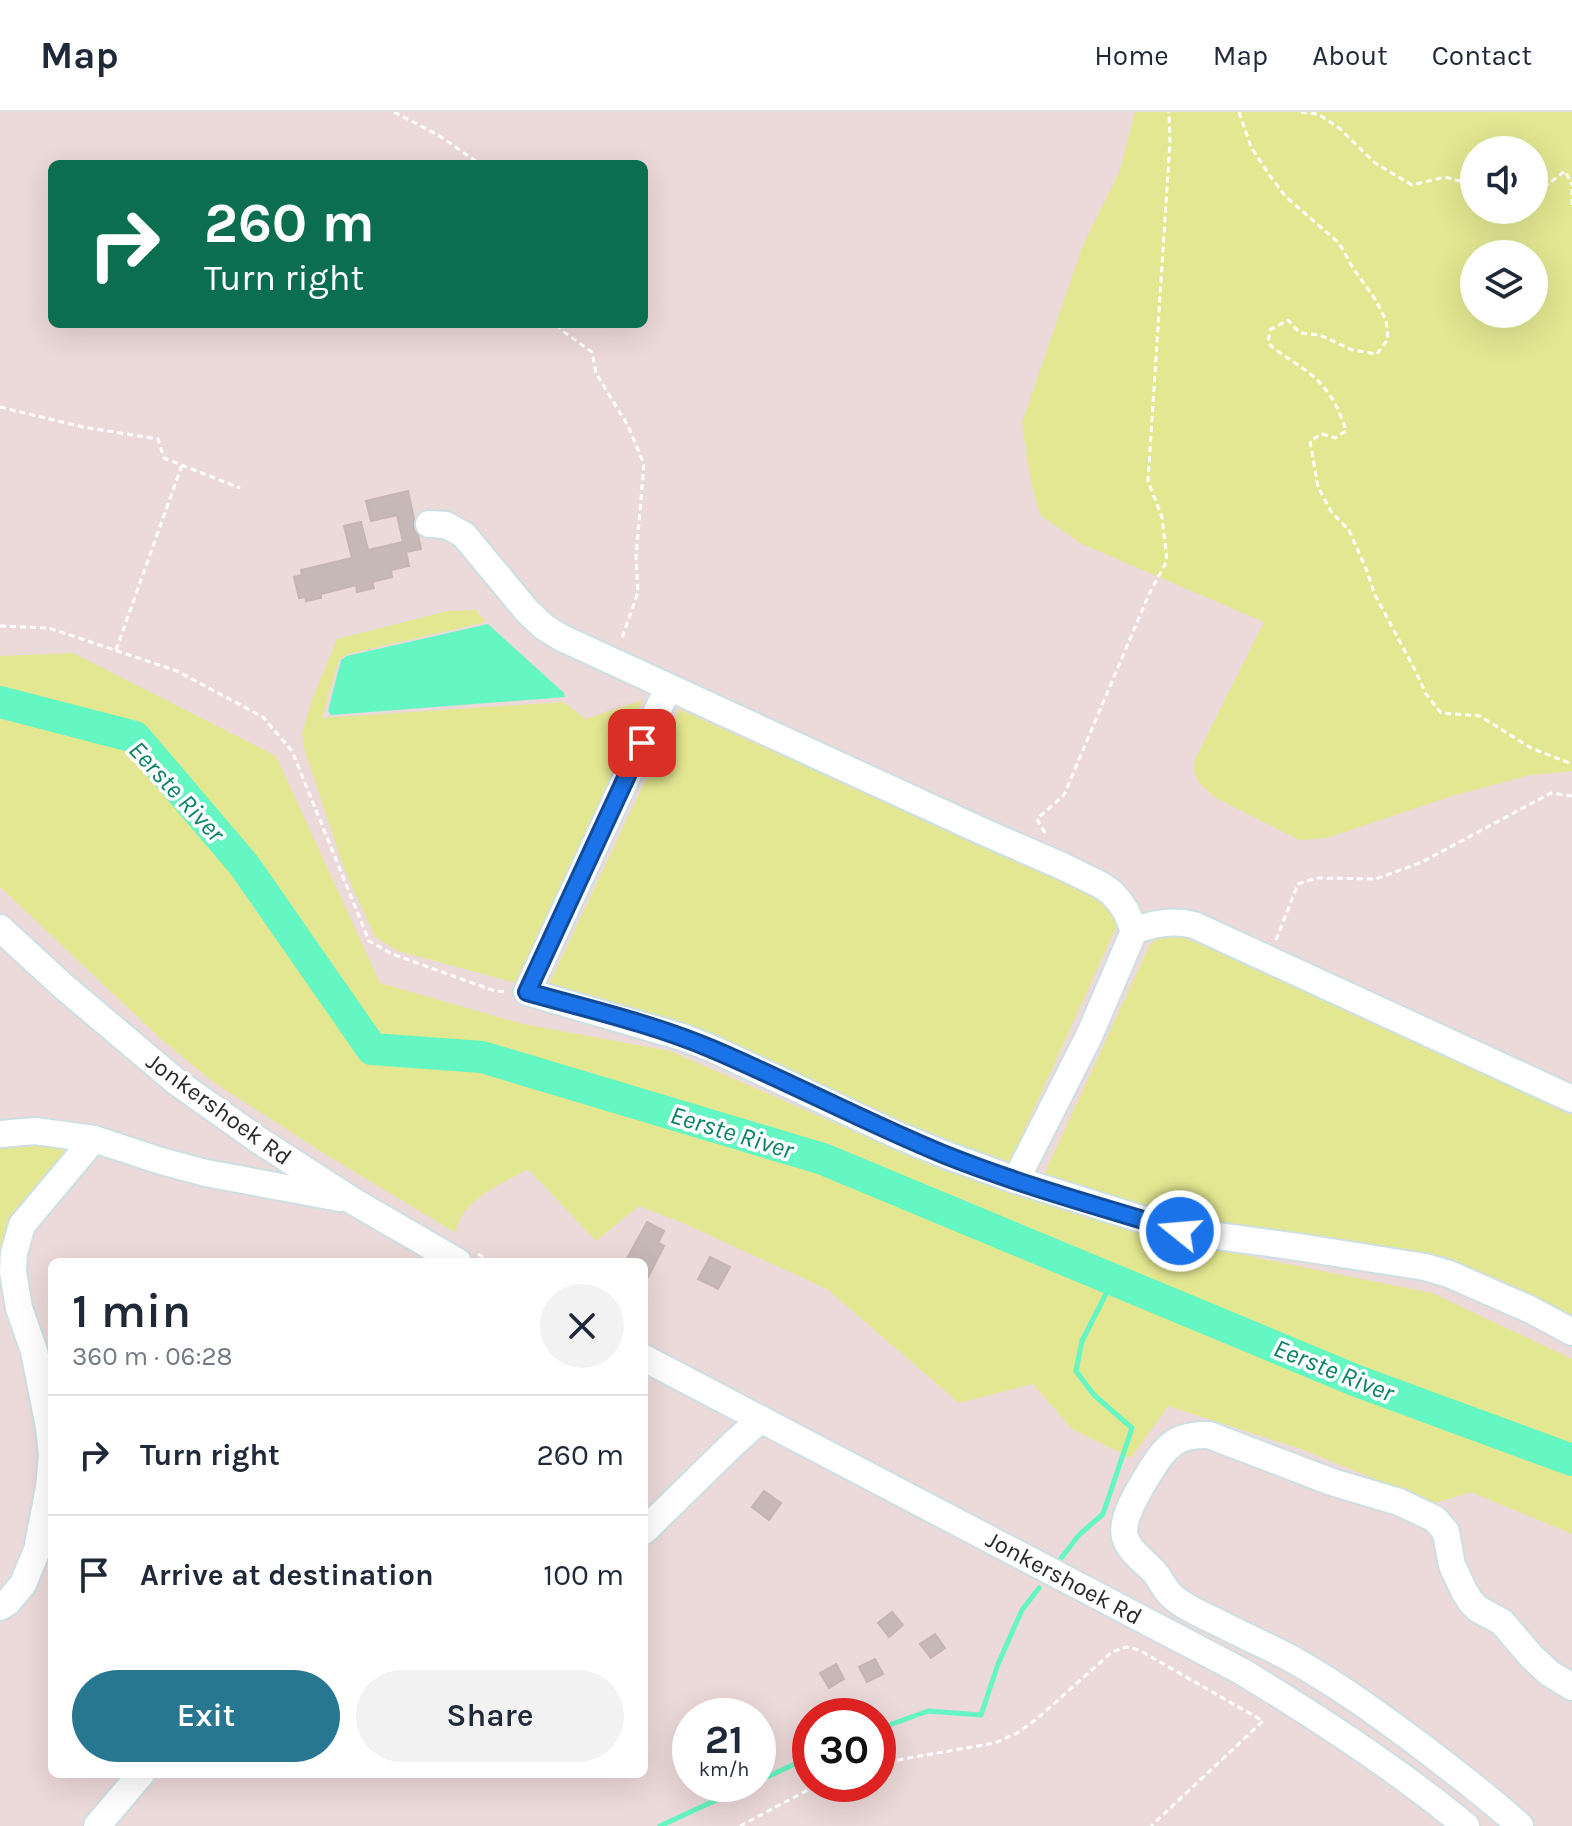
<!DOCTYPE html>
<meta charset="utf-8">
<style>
:root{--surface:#fff;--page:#f2f2f3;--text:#1f2937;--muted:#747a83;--line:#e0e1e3;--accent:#287791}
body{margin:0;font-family:Karla,sans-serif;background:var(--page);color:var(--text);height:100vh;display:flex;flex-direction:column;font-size:30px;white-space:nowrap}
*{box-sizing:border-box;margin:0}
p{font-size:26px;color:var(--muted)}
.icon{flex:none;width:44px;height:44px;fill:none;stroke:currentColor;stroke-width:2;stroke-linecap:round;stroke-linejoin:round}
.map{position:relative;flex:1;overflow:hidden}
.panel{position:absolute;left:48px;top:1146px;width:600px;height:520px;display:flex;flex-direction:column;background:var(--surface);border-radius:12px;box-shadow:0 8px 32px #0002}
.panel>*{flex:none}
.top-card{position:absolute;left:48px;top:48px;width:600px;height:168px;border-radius:12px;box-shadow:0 8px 32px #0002;background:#0b6e4f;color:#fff;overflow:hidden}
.tools{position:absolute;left:1460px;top:24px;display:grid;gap:16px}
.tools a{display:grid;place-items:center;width:88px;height:88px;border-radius:50%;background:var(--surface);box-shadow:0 8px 32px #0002;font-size:40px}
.speed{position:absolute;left:672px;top:1586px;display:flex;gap:16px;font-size:40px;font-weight:700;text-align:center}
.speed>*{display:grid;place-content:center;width:104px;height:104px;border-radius:50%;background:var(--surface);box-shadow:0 8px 32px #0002;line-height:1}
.speed small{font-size:20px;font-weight:400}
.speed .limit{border:12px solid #d22;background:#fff;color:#111}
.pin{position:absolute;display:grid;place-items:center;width:68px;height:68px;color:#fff;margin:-34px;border-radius:16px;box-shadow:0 4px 12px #0006}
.me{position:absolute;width:88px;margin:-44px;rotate:287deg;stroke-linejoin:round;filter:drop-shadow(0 0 6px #0008)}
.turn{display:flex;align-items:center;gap:28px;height:168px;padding:0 24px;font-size:36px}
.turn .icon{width:104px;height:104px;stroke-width:2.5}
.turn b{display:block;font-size:56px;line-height:68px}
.round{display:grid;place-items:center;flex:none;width:84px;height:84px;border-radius:42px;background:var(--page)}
.overview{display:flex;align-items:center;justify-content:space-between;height:136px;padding:0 24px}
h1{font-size:48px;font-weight:600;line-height:60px}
.cta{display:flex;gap:16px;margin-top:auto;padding:16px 24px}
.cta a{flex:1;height:92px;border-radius:48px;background:var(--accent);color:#fff;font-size:32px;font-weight:600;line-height:92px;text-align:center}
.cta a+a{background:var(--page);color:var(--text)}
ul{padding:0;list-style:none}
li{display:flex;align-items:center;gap:24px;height:120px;padding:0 24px;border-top:2px solid var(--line)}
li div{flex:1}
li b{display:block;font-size:30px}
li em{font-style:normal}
header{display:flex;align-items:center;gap:48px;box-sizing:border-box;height:112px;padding:0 40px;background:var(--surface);border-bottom:2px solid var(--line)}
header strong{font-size:38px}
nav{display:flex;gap:44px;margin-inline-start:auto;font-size:28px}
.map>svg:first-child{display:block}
.green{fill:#e3e791;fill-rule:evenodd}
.water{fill:#64f6c3}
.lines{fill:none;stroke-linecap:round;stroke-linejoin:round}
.stream{stroke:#64f6c3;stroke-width:5}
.river{stroke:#64f6c3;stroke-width:32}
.building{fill:#c7b8b8;stroke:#c7b3b3;stroke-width:2}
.minor-casing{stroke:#cedfe3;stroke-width:30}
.path{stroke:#fff;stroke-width:3;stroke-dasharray:6 4;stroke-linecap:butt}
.minor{stroke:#fff;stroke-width:26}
.route-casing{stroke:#114b97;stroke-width:20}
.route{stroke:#1a73e8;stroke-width:14}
.labels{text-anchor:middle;stroke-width:7;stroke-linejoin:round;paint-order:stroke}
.street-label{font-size:24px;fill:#292929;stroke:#fff}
.water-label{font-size:26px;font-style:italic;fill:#078362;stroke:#fff}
</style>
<header>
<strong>Map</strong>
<nav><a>Home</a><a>Map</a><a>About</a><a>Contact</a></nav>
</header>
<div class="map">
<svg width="1572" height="1714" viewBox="0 0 1572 1714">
<rect width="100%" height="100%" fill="#ecd9da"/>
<!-- green -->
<g class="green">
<path d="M1135 0H1572V659L1531 663 1452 684 1327 726 1299 728 1216 686 1199 671 1194 659 1195 647 1264 510 1082 432 1040 403 1030 366 1022 311 1083 133 1119 61ZM1474 38H1534V98H1474ZM1474 142H1534V202H1474Z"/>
<polygon points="476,498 486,510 348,542 339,547 322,606 564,590 585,607 643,588 621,644 516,871 398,839 375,825 344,756 305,639 302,622 311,590 337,527 448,499"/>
<path d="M73 541 276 644 380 871 523 912 670 939 945 1059 1257 1146 1432 1181 1572 1247V1422L1471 1380 1435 1391 1301 1337 1168 1294 1131 1346 1072 1317 1033 1272 959 1291 827 1177 683 1111 639 1094 596 1129 528 1057C504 1070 458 1090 456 1121L320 1039 212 969 161 927 0 775V544Z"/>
<polygon points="679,597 1108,791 1118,811 1008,1054 855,989 697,916 556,880 550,870"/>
<polygon points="1169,817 1572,1003 1572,1207 1533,1185 1448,1145 1319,1125 1201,1110 1044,1063 1150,832"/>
<polygon points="31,1029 64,1034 65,1048 11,1113 0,1163 0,1031"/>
</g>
<!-- water -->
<polygon class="water" points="488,512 564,581 565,585 331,603 328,599 341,548 347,544"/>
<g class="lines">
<!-- stream -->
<g class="stream">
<polyline points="1058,1450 1079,1423 1103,1402 1132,1316 1094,1283 1076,1259 1082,1229 1113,1168"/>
<polyline points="878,1617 928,1599 981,1603 998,1552 1022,1498 1039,1476"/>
<polyline points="758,1669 810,1645"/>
<polyline points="660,1714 751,1672"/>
</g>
<!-- river -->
<polyline class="river" points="0,590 135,625 244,753 372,937 482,945 823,1047 1357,1269 1572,1348"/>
</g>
<!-- building -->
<g class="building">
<polygon points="408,379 414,407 414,418 418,423 421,437 406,440 409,454 391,458 392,465 372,470 374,476 357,480 356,473 321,482 321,486 306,489 305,485 299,486 294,465 302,463 301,458 352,446 344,414 361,410 368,438 403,430 397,403 371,409 366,389"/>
<polygon points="647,1110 664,1119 658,1131 664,1134 644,1173 644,1150 625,1150"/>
<polygon points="710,1145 730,1155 718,1177 698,1167"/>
<polygon points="764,1379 781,1391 769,1408 752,1395"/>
<polygon points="892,1500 903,1513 889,1525 878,1511"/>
<polygon points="935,1522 945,1536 931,1546 920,1532"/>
<polygon points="875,1547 883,1562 867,1570 859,1555"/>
<polygon points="836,1552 844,1567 829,1576 820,1561"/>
</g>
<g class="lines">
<!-- minor casing -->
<g class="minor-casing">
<g id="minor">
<polyline points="429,412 446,413 464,423 527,499 544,515 562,526 984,720 1062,754 1099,772 1111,780 1119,789 1126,799 1134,819 1089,924 1016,1068"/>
<polyline points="668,576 527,880 682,925 713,937 897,1023 946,1043 1016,1068 1180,1119 1298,1135 1425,1155 1449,1162 1529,1197 1572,1220"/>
<polyline points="0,816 63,874 178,971 257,1027 353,1089 458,1150"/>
<path d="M1134 819C1154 811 1174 808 1194 813L1572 987"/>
<polyline points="0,1022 35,1019 94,1027 161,1049 206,1061 340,1086"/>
<path d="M644 1246 1241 1559C1319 1606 1396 1656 1466 1714"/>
<polyline points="644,1419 733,1332 761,1307"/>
<polyline points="0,1495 8,1490 23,1472 37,1438 49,1376 52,1343 49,1315 34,1239 19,1196 13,1160 14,1141 22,1113 94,1027"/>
<polyline points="97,1714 141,1662"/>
<path d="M1520 1714C1490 1686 1457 1662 1425 1637 1381 1604 1336 1571 1288 1545 1265 1533 1240 1522 1217 1510 1202 1503 1186 1496 1174 1486 1166 1480 1162 1470 1156 1462 1146 1450 1129 1440 1125 1425 1120 1406 1141 1374 1151 1358 1167 1332 1178 1322 1209 1323L1332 1370 1399 1390 1435 1407 1446 1420 1452 1453 1464 1479 1471 1490 1478 1497 1502 1510 1531 1544 1549 1561 1572 1575"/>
</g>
</g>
<!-- path -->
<g class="path">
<polyline points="394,0 438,23 480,52"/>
<path d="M1239 0 1251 35 1270 64 1286 85 1339 131 1353 156 1375 187 1386 208 1388 227 1377 242 1352 238 1320 223 1300 221 1288 208 1270 218 1268 231C1281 243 1295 250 1309 261 1327 274 1340 297 1346 319L1335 326 1322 322 1310 329 1318 375 1332 401 1349 418 1367 459 1374 481 1416 560 1426 582 1441 601 1480 604 1531 636 1572 652"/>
<polyline points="1301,0 1318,2 1339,16 1375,51 1412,73 1445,65 1474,73"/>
<polyline points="1534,77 1542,77 1565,59 1572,73"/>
<polyline points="1572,77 1572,96"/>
<polyline points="557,212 561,218 592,240 596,261 628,314 644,352 636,445 638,480 621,529"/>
<polyline points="0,295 83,315 158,327 164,346 240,376"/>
<polyline points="0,514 49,516 177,559 263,605 292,639 369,829 392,842 495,879 507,880"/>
<polyline points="116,538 182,353"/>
<polyline points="1045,721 1037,707 1064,683 1149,482 1167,449 1162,405 1148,369 1170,29 1169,0"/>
<polyline points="1276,828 1298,772 1316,766 1376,767 1422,750 1551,681 1572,684"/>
<polyline points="478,1142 492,1150"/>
<polyline points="878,1653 903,1647 995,1631 1019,1620 1039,1605 1112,1540 1126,1535 1139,1538 1263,1609 1151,1714"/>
<polyline points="740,1714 819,1672"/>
</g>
<!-- minor -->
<use href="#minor" class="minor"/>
</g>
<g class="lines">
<!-- route casing -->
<g class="route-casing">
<path id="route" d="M642 631 527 880C588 897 653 912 712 937 790 970 865 1010 943 1042 1020 1073 1101 1095 1180 1119"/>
</g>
<!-- route -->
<use href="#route" class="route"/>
</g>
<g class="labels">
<!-- street labels -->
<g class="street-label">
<text transform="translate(219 997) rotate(36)" y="8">Jonkershoek Rd</text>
<text transform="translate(1064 1466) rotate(28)" y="8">Jonkershoek Rd</text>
</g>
<!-- water labels -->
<g class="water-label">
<text transform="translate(177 679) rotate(47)" y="9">Eerste River</text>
<text transform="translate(732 1020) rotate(17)" y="9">Eerste River</text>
<text transform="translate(1334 1258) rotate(22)" y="9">Eerste River</text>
</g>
</g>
</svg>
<div class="tools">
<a><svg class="icon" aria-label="sound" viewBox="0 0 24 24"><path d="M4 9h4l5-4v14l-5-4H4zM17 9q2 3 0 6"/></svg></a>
<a><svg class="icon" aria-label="layers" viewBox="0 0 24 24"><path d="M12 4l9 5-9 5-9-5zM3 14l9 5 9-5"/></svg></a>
</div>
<div class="speed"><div>21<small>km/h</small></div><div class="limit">30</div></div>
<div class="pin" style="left:642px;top:631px;background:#d93025"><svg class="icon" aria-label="arrive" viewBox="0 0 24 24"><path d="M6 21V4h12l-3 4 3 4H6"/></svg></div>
<svg class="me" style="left:1180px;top:1119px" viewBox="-20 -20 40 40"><circle r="17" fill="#1a73e8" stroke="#fff" stroke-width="3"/><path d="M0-11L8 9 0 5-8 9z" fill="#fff"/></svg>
<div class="top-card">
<div class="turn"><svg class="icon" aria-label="right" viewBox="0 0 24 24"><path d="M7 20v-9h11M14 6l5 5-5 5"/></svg><div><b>260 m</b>Turn right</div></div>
</div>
<section class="panel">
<div class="overview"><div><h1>1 min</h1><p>360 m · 06:28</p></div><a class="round"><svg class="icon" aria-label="close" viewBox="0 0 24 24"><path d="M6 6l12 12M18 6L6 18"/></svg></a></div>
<ul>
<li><svg class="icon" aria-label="right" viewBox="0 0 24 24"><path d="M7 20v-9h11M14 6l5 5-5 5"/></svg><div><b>Turn right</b></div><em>260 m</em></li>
<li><svg class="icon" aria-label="arrive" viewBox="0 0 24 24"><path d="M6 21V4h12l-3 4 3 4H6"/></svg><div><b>Arrive at destination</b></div><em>100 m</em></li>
</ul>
<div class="cta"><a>Exit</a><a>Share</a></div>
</section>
</div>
